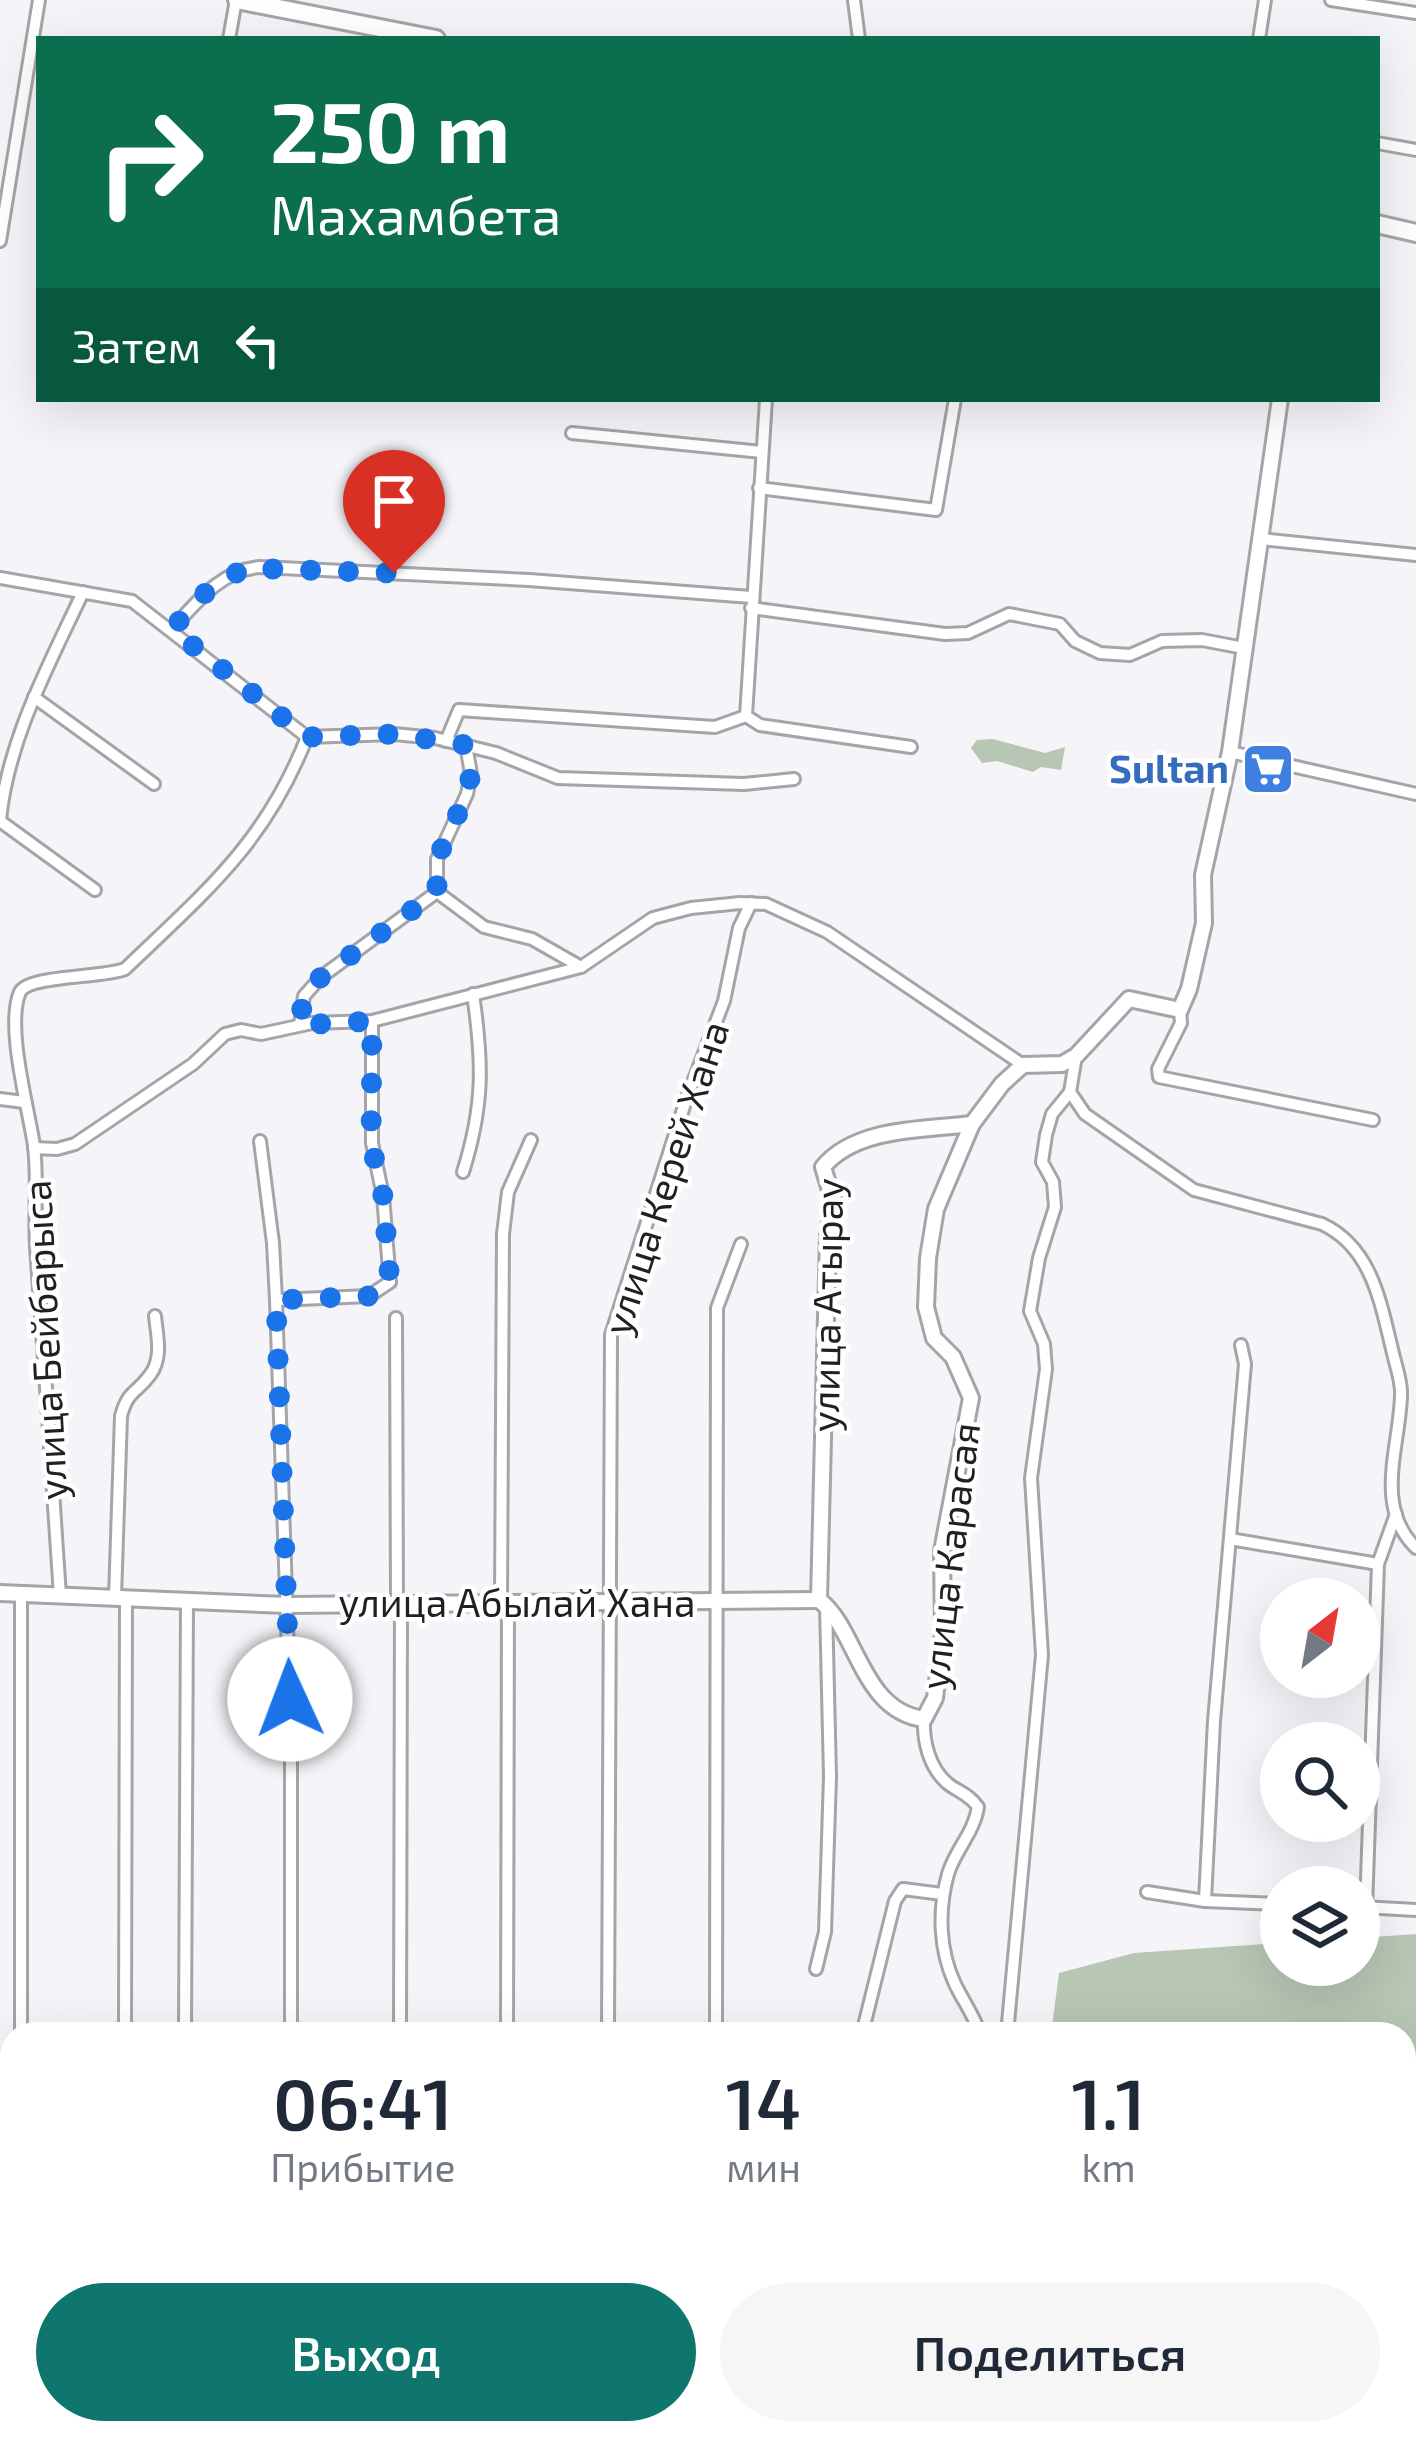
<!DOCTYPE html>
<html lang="ru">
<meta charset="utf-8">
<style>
:root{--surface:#fff;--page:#f6f6f7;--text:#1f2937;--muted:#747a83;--accent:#0f766e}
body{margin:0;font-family:"Exo 2",sans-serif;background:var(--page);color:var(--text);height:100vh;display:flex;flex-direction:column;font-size:45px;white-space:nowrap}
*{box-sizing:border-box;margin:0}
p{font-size:39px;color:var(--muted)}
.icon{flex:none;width:66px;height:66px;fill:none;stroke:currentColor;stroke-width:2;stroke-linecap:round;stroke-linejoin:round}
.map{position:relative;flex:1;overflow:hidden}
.side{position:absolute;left:0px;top:2022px;width:1416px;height:423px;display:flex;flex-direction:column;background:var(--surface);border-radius:36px 36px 0 0;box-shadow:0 12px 48px #0002}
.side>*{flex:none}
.guide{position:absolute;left:36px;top:36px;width:1344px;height:366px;border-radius:0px;box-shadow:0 12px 48px #0002;background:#0b6e4f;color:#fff;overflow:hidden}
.needle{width:78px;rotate:31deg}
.tools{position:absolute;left:1260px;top:1578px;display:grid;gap:24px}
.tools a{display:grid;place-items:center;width:120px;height:120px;border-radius:50%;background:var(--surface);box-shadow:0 12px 48px #0002;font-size:60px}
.pin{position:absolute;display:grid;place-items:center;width:102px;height:102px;color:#fff;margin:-123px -51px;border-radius:50% 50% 50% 0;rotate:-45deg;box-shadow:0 0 12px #0007}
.pin .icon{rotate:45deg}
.me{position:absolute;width:132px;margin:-66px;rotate:358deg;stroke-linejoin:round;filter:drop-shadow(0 0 9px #0008)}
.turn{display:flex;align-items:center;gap:42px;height:252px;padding:0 36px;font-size:54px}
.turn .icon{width:156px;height:156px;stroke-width:2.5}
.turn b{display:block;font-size:84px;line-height:102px}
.then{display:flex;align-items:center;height:114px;padding:0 36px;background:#0003;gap:24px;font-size:45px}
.eta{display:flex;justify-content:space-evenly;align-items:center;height:204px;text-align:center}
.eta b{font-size:72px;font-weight:600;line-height:84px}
.primary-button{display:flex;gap:24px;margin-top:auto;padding:24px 36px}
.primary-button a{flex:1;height:138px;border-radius:72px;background:var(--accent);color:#fff;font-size:48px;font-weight:600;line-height:138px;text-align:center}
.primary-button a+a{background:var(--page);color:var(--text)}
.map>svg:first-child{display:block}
.green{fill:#b8c6b4}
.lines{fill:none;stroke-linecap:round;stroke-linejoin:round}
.minor-casing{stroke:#a5a4a7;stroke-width:16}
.tertiary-casing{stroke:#a5a4a7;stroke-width:20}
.primary-casing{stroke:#a5a4a7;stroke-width:22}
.minor{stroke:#fff;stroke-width:10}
.tertiary{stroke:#fff;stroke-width:14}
.primary{stroke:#fff;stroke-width:16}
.route{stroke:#1a73e8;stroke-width:21;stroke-dasharray:0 37.8}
.labels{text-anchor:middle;stroke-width:9;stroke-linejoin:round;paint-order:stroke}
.shop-label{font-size:39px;font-weight:bold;fill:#366cbe;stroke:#fff;text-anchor:end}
.street-label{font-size:39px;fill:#201f21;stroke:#fff}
</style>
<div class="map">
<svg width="1416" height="2443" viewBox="0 0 1416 2443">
<rect width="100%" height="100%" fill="#f5f4f8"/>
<!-- green -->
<g class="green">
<polygon points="993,739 1045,753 1065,747 1061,770 1041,767 1033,772 997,761 982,763 971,748 977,740"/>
<polygon points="1416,1934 1416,2443 904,2443 908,2433 1404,2433 1404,2034 1051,2034 1059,1973 1134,1953 1281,1943 1281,1965 1359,1965 1359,1938"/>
<polygon points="0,2181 12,2185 12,2347 0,2334"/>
<polygon points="67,2433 352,2433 347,2443 68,2443"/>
</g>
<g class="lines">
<!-- minor casing -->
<g class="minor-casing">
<g id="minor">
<polyline points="854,0 859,39"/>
<polyline points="1331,0 1416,13"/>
<polyline points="229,39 236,0"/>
<polyline points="1259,39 1265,0"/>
<polyline points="1377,143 1416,150"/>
<polyline points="0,241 39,0"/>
<polyline points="572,433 762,452"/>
<polyline points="759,488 936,510 955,399"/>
<polyline points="1261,539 1416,555"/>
<polyline points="0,578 132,601 307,737 394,734 435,738 496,753 558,778 744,784 794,779"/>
<polyline points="751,608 945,634 968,633 1009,614 1060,624 1075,641 1100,653 1130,655 1162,641 1202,640 1244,648"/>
<path d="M172 629C196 603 221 570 260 567L529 580 751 597"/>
<polyline points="34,697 154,784"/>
<polyline points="746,716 760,725 911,747"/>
<polyline points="446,741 459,710 715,727 746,716 766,399"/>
<polyline points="1230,752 1416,794"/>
<path d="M0 820C8 739 49 665 83 592"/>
<polyline points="0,821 95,890"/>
<polyline points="437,892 437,859 467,794 471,774 466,745"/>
<polyline points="1180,1010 1181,1023 1158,1069 1159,1077 1373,1120"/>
<polyline points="300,1025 304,996 321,977 437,892 484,927 532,939 581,967"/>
<path d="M1076 1056 1070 1092 1085 1114 1194 1190 1322 1224C1371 1247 1380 1300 1392 1349 1395 1364 1402 1381 1401 1395 1400 1446 1373 1506 1416 1548"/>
<polyline points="0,1099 24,1102"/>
<polyline points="260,1141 273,1243 276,1300 291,1740 291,2034"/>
<polyline points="34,1148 57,1149 75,1144 193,1064 225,1034 241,1030 261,1034 312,1023 372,1021 581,967 653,918 691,908 740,903 766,904 827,932 1023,1065"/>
<path d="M463 1172C484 1105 483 1063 473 994"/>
<polyline points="276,1300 369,1296 390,1282 383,1196 372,1143 372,1021"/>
<polyline points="396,1318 397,1602"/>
<polyline points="1230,1539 1378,1564"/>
<path d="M60 1596C52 1480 45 1363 36 1247 34 1214 38 1179 34 1146 29 1110 5 1026 20 992 29 975 103 978 125 969 205 892 265 844 307 737"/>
<path d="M115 1598 121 1416C128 1390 136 1394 150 1375 163 1358 157 1336 155 1316"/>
<polyline points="501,1602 503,1234 508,1192 531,1140"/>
<path d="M924 1719C923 1741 929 1767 947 1783 958 1792 969 1794 978 1807 974 1833 955 1850 948 1874 938 1910 939 1950 955 1984 963 2001 975 2017 980 2034"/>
<polyline points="1147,1892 1205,1901 1281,1904"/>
<polyline points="1205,1901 1214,1721 1245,1364 1241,1345"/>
<polyline points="1362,1907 1416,1910"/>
<polyline points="1366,1908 1378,1564 1396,1514"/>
<polyline points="816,1969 825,1932 830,1777 826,1605"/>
<polyline points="21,2034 21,1594"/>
<polyline points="125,2034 126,1599"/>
<polyline points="185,2034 187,1601"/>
<polyline points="400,2034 401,1602"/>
<polyline points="507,2034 508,1602"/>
<polyline points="608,2034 611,1335 685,1103 724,1001 739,928 751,903"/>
<polyline points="716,2034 717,1308 741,1244"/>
<polyline points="862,2034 895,1901 903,1889 942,1894"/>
<polyline points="1007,2034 1042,1655 1031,1478 1046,1369 1044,1344 1030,1311 1039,1258 1055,1207 1053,1182 1042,1162 1046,1135 1052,1114 1070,1092"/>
<polyline points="504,2433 504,2443"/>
<polyline points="407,2443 409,2433"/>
<polyline points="753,2443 755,2433"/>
<polyline points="881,2443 884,2433"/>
</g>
</g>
<!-- tertiary casing -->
<g class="tertiary-casing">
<g id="tertiary">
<polyline points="0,1593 286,1605 819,1600"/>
<path d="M819 1600C857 1628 861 1711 924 1719L935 1698 943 1633 942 1551 971 1398 953 1357 934 1338 926 1307 928 1258 936 1209 972 1124 1002 1084 1023 1065 1062 1064 1076 1056 1129 999 1180 1010 1189 989 1204 923 1203 875 1230 752 1280 399"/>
<path d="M819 1600 828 1236 833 1200 823 1167C856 1127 924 1130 972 1124"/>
</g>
</g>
<!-- primary casing -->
<g class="primary-casing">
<g id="primary">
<polyline points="237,0 436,39"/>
<polyline points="1377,224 1416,233"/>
</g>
</g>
<!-- minor -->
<use href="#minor" class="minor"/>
<!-- tertiary -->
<use href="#tertiary" class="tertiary"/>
<!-- primary -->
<use href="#primary" class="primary"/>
</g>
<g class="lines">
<!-- route -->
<polyline class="route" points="290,1699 276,1300 369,1296 390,1282 383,1196 371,1143 372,1021 299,1025 304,996 321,977 437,892 437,859 467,794 471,774 466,745 394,734 307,737 172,629 204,594 244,568 394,573"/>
</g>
<!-- icons -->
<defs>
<g id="supermarket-square" transform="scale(2.7)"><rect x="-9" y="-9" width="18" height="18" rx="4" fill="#3f7fe0" stroke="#fff"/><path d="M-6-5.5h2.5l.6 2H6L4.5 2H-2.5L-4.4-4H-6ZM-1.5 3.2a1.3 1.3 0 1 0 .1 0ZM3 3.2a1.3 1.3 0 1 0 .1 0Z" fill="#fff"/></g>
</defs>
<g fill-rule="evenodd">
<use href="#supermarket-square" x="1268" y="769"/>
</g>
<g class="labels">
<!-- shop labels -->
<g class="shop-label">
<text x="1229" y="783">Sultan</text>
</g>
<!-- street labels -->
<g class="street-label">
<text transform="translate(666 1178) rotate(-72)" y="14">улица Керей Хана</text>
<text transform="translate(827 1305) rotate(-89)" y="14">улица Атырау</text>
<text transform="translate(45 1340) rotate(-93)" y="14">улица Бейбарыса</text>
<text transform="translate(950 1556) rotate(-83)" y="14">улица Карасая</text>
<text x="517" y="1617">улица Абылай Хана</text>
</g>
</g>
</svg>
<div class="tools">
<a><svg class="needle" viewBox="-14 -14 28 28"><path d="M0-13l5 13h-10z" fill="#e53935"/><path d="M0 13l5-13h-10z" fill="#747a83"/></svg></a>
<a><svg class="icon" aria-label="search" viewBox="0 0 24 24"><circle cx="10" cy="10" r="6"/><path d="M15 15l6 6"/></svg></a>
<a><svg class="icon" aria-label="layers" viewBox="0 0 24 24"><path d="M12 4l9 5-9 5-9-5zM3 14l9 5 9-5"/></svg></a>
</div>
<div class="pin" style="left:394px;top:573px;background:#d93025"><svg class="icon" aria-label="arrive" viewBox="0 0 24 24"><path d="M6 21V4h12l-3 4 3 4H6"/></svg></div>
<svg class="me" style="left:290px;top:1699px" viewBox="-20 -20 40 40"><circle r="19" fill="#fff"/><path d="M0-13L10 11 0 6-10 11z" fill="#1a73e8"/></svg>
<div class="guide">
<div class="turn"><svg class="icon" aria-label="right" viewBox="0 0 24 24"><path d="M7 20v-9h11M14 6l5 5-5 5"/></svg><div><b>250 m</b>Махамбета</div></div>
<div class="then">Затем<svg class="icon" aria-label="left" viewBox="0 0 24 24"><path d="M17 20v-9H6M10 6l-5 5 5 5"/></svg></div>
</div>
<section class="side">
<div class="eta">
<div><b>06:41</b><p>Прибытие</p></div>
<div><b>14</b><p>мин</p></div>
<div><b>1.1</b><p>km</p></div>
</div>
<div class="primary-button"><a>Выход</a><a>Поделиться</a></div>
</section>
</div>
